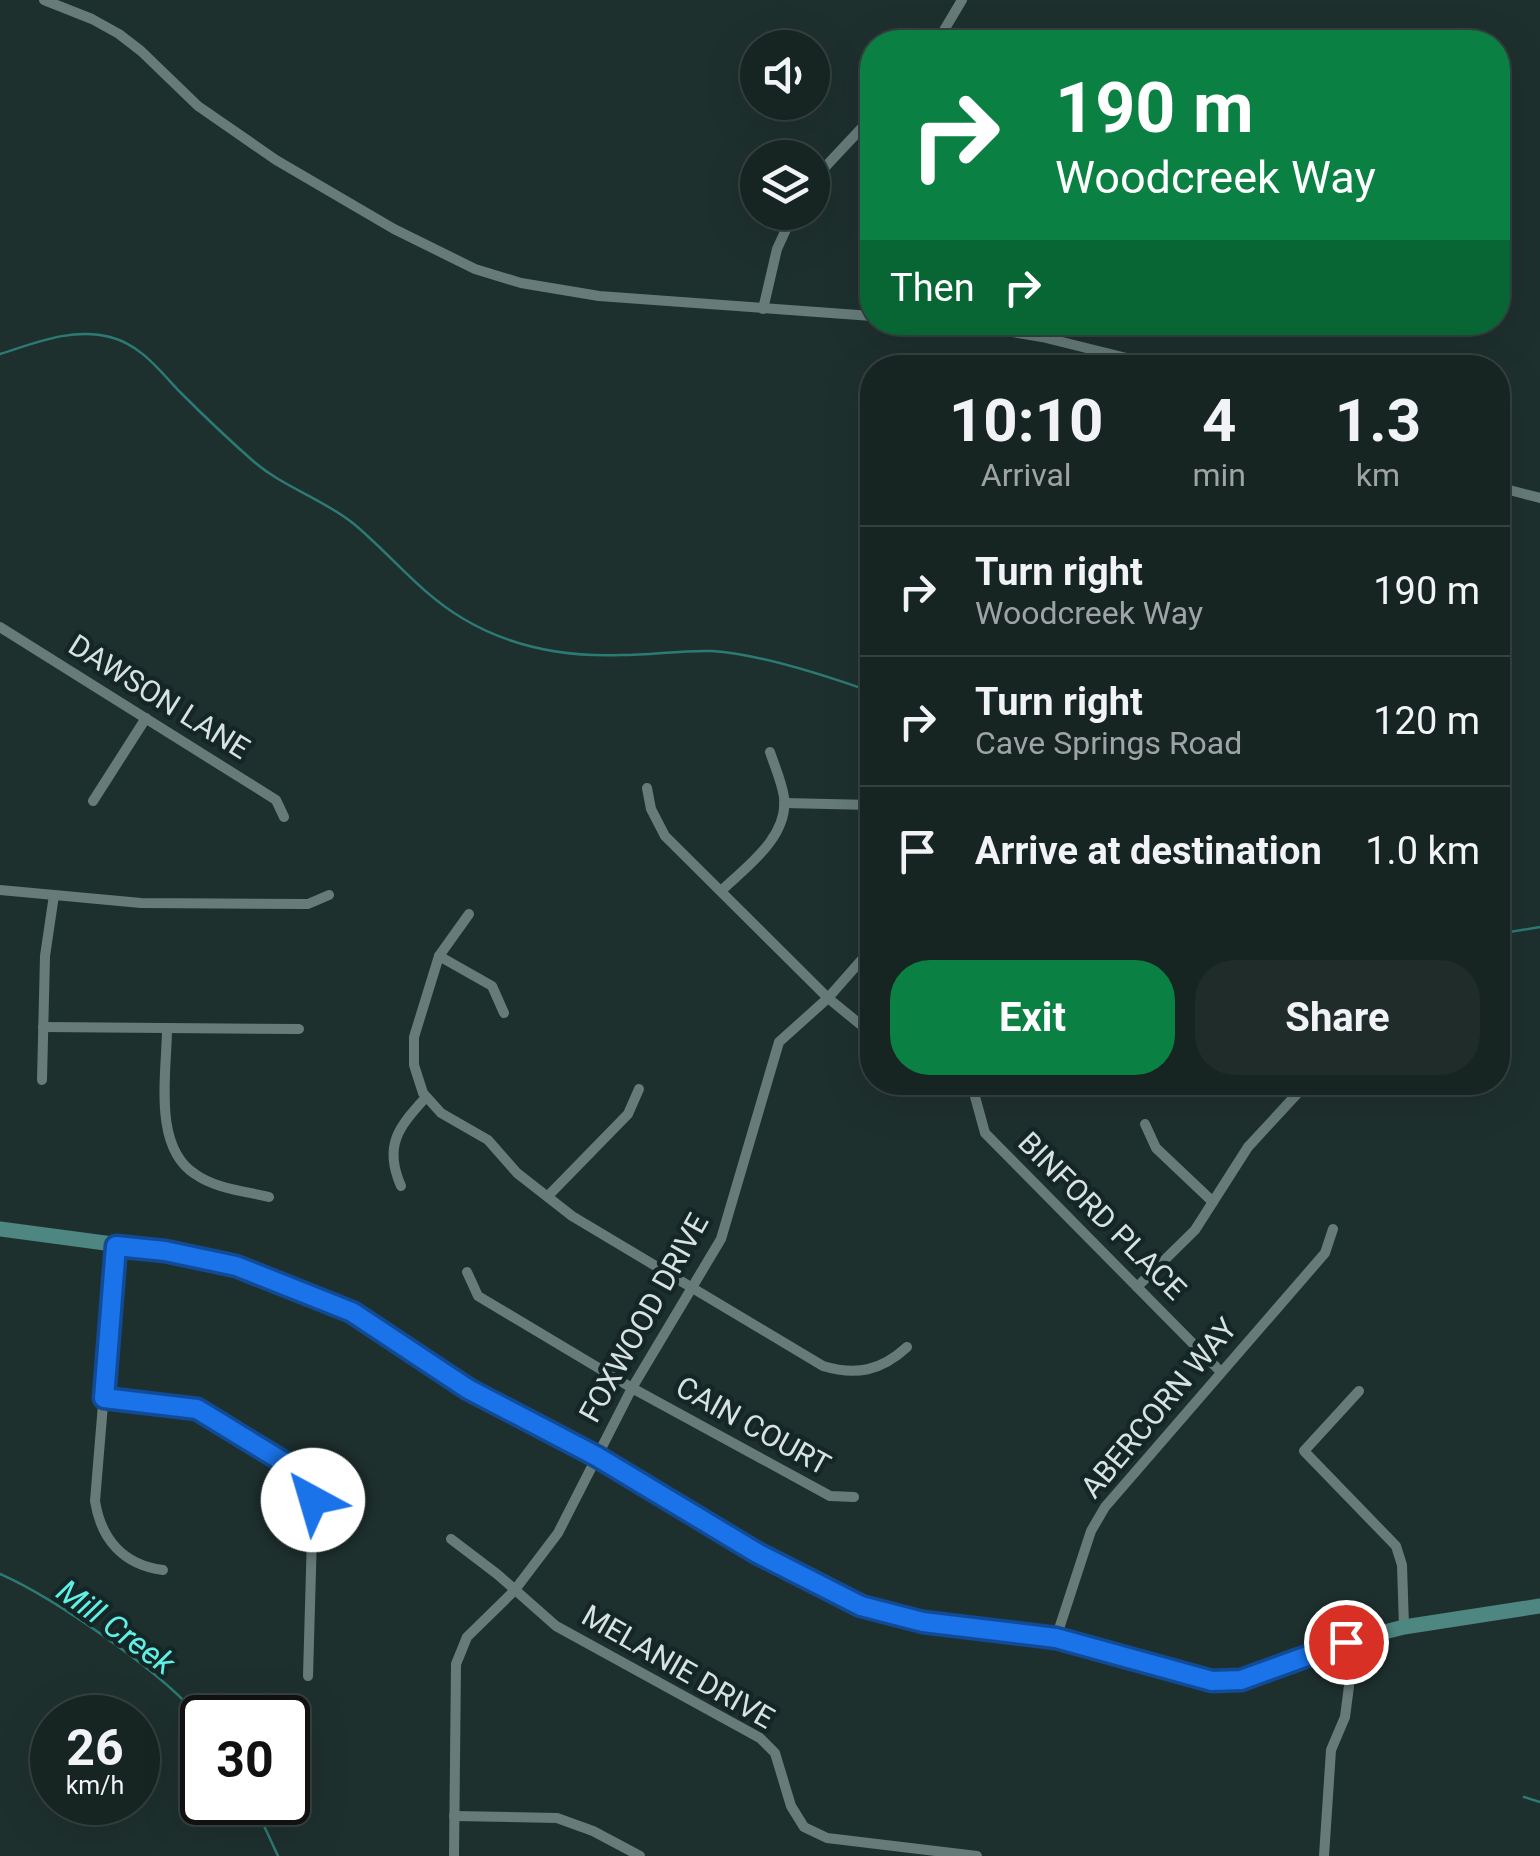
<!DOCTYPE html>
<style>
:root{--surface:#162422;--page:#1f2c2a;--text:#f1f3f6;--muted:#9ea4a5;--line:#354140;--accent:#0b8043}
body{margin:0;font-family:Roboto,sans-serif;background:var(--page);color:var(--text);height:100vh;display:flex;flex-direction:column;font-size:38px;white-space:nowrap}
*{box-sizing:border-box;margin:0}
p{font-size:32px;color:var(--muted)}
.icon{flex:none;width:55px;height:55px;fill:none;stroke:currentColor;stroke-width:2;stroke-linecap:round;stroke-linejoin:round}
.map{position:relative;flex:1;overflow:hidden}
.details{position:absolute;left:860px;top:355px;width:650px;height:740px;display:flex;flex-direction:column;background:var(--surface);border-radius:40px;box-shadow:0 10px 40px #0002,0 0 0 2px var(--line)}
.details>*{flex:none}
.guide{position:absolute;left:860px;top:30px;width:650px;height:305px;border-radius:40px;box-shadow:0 10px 40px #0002,0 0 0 2px var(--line);background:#0b8043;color:#fff;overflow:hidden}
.fabs{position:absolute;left:740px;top:30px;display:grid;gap:20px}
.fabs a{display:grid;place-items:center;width:90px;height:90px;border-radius:50%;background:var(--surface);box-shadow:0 10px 40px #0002,0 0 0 2px var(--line);font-size:50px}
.speed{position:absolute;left:30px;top:1695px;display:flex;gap:20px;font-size:50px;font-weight:700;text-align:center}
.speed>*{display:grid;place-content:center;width:130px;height:130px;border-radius:50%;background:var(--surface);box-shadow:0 10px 40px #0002,0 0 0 2px var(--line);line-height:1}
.speed small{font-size:25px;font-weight:400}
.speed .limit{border:5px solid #111;border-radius:15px;background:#fff;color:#111}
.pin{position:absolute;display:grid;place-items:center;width:85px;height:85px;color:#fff;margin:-42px;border:5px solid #fff;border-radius:50%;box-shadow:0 2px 10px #0007}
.me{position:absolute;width:110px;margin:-55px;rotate:321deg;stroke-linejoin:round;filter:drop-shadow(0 0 8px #0008)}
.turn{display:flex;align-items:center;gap:35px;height:210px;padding:0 30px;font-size:45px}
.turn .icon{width:130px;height:130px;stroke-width:2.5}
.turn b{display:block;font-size:70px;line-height:85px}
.then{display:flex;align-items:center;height:95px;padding:0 30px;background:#0003;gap:20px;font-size:38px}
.eta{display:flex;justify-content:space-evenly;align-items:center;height:170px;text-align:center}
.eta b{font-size:60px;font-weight:700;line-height:70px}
.primary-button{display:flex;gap:20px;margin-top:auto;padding:20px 30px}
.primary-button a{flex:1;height:115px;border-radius:40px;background:var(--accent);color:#fff;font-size:40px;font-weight:700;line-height:115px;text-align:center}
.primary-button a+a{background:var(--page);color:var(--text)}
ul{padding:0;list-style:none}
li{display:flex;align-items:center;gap:30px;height:130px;padding:0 30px;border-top:2px solid var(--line)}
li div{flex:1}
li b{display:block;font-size:38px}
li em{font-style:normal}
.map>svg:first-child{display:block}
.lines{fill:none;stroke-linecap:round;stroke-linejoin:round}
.stream{stroke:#2c7a74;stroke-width:2.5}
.street{stroke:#677c79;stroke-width:10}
.secondary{stroke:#4e8681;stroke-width:15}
.route-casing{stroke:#114b97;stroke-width:25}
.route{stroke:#1a73e8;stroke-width:18}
.labels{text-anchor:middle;stroke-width:9;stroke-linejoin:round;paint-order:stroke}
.street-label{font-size:30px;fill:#d7e2e1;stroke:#142625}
.water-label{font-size:32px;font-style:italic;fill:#60f1e6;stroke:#142625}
</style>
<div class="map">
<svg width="1540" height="1856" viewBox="0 0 1540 1856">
<rect width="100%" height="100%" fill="#1e302e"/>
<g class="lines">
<!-- stream -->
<g class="stream">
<path d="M0 354C35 343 73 327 110 337 141 345 159 370 180 392 203 415 227 438 252 460 282 487 322 498 354 524 390 554 421 594 462 618 510 647 565 657 621 655 652 655 681 650 712 651 759 654 827 676 872 692"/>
<polyline points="1498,934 1540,927"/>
<path d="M0 1574C54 1598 167 1675 202 1721"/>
<polyline points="1524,1797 1540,1802"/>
<polyline points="253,1802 278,1856"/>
</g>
<!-- street -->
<g class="street">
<polyline points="44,0 92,19 119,34 141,51 198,106 276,160 394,229 475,269 521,283 599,296 872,316"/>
<polyline points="937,42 962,0"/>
<polyline points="812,181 872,117"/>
<polyline points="763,309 777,249 794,212"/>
<polyline points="952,322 1042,337 1167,368"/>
<polyline points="1498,487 1540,498"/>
<polyline points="0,627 276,800 284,817"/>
<polyline points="647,788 651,809 665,836 828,998 872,1034"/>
<polyline points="93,801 146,718"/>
<polyline points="784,803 872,805"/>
<polyline points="0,890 141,903 308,904 329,895"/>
<path d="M721 891C746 867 789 837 784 797 782 783 775 767 770 752"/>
<path d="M469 914 439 956 414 1037V1065L423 1093 441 1113 488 1140 517 1173 572 1216 823 1366C856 1376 881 1371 907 1347"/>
<polyline points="439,956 492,986 504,1013"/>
<polyline points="43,1027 299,1029"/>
<path d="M167 1028C167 1072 152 1146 195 1174 216 1189 245 1191 269 1197"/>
<polyline points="42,1080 45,956 54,895"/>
<polyline points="971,1082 985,1133 1220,1371"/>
<polyline points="1145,1124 1156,1148 1213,1202"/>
<path d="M401 1186C383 1145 399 1127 426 1097"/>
<polyline points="548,1196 628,1114 639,1089"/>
<path d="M116 1247 95 1501C101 1539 123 1565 163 1570"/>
<polyline points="467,1272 478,1296 632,1388 830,1496 854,1497"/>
<polyline points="1137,1287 1195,1230 1248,1147 1308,1082"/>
<polyline points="1359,1391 1304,1451 1396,1546 1402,1565 1404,1627"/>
<polyline points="104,1398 197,1409 290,1467 310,1486 313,1500 308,1676"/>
<polyline points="451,1539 497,1574 556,1626 760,1738 775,1753 791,1806 804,1827 827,1838 977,1856"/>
<polyline points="1056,1638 1091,1531 1105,1507 1325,1253 1333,1229"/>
<polyline points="454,1816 557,1818 593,1831 640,1856"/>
<polyline points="454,1856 456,1664 467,1637 514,1591 558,1533 632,1388 721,1239 779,1042 828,998 872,948"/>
<polyline points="1324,1856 1331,1750 1345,1717 1349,1686 1345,1642"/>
</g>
<!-- secondary -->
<polyline class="secondary" points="0,1229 165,1251 235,1266 351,1312 467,1389 596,1456 757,1553 861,1607 923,1623 1056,1638 1212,1681 1241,1681 1345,1642 1404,1627 1540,1606"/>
</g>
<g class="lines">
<!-- route casing -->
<g class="route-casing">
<polyline id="route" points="313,1500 310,1486 290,1466 197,1409 104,1398 116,1246 165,1251 236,1266 352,1312 468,1389 596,1456 757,1553 861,1606 923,1622 1056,1638 1212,1681 1241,1680 1346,1642"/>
</g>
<!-- route -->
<use href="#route" class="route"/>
</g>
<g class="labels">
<!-- street labels -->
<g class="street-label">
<text transform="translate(159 697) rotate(32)" y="10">DAWSON LANE</text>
<text transform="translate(1102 1216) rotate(45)" y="10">BINFORD PLACE</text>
<text transform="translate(644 1318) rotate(-61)" y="10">FOXWOOD DRIVE</text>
<text transform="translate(1159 1408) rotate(-50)" y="10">ABERCORN WAY</text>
<text transform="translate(753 1426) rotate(29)" y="10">CAIN COURT</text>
<text transform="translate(678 1667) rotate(30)" y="10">MELANIE DRIVE</text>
</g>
<!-- water labels -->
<g class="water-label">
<text transform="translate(116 1627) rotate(36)" y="11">Mill Creek</text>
</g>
</g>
</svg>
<div class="fabs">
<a><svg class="icon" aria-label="sound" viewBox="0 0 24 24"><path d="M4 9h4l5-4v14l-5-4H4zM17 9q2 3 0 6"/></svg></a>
<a><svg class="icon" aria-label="layers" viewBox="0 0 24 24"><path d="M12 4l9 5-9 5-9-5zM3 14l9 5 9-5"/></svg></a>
</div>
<div class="speed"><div>26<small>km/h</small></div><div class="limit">30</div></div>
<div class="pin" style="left:1346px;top:1642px;background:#d93025"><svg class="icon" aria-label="arrive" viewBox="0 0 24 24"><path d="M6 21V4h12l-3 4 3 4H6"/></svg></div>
<svg class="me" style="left:313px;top:1500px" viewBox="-20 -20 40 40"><circle r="19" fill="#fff"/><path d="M0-13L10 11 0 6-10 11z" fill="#1a73e8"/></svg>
<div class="guide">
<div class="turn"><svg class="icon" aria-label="right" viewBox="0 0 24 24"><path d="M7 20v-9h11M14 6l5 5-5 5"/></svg><div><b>190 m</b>Woodcreek Way</div></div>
<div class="then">Then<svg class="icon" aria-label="right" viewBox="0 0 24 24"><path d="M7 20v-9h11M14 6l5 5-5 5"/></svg></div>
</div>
<section class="details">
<div class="eta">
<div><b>10:10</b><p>Arrival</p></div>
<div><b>4</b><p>min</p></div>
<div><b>1.3</b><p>km</p></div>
</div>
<ul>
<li><svg class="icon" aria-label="right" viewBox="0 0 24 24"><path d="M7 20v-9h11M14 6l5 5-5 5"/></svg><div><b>Turn right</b><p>Woodcreek Way</p></div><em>190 m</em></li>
<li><svg class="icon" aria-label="right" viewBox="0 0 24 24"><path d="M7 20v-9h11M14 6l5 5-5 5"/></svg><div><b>Turn right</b><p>Cave Springs Road</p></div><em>120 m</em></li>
<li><svg class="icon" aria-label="arrive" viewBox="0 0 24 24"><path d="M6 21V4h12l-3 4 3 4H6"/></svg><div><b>Arrive at destination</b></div><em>1.0 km</em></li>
</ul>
<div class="primary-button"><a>Exit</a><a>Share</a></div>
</section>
</div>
